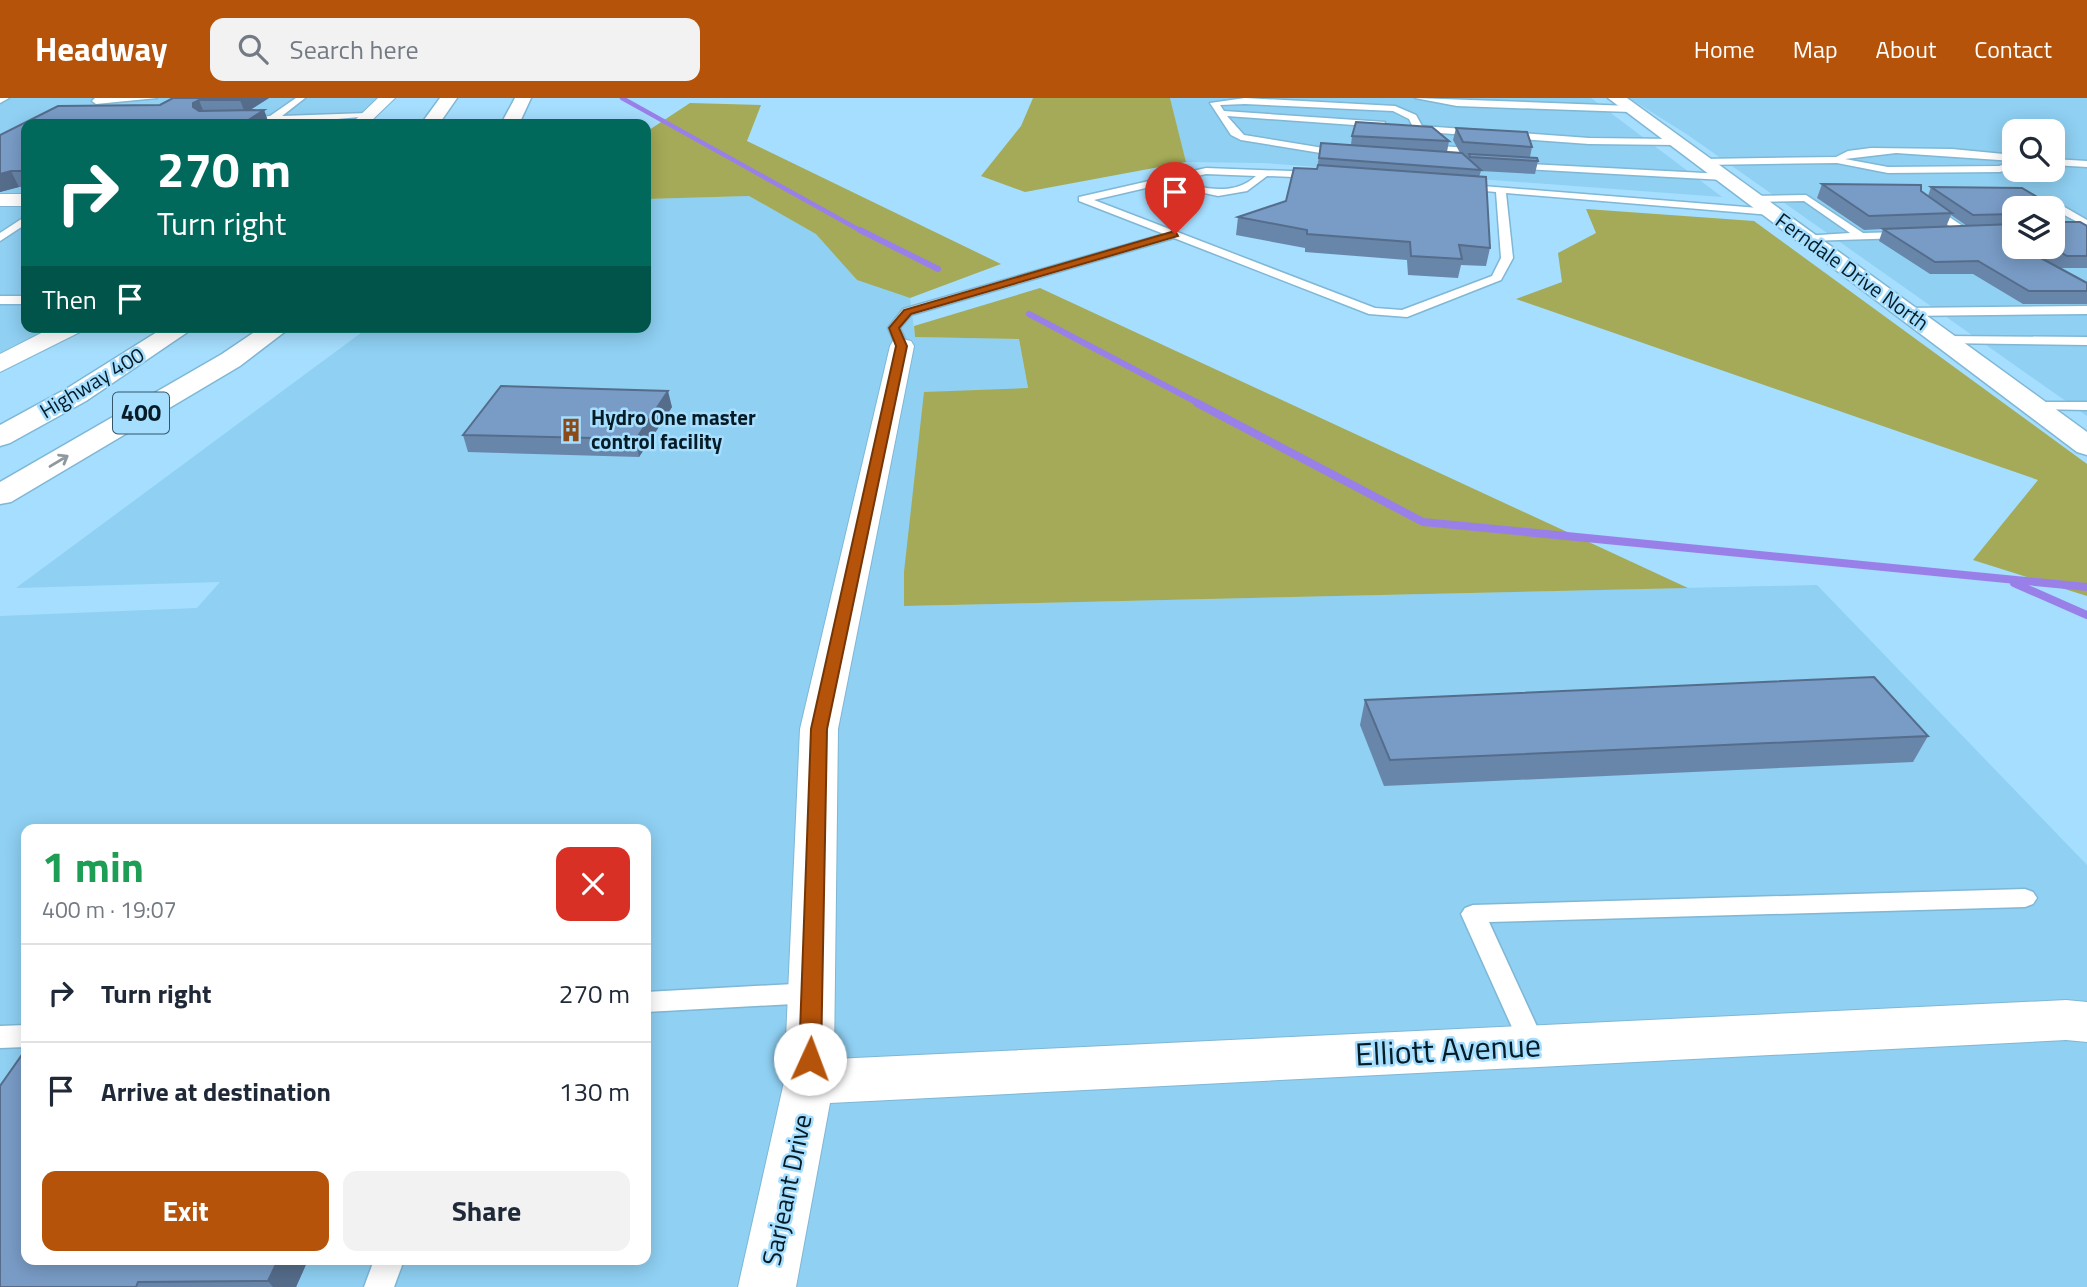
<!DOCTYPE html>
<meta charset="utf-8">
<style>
:root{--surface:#fff;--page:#f2f2f3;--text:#1f2937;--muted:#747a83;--line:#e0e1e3;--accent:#b45309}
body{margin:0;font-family:"Titillium Web",sans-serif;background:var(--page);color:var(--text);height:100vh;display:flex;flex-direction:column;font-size:26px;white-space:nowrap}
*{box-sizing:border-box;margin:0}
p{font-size:23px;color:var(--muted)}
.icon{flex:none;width:38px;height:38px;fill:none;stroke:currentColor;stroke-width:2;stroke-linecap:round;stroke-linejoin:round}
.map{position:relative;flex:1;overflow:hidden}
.drawer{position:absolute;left:21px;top:726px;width:630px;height:441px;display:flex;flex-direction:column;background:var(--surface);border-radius:14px;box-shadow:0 4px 18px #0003}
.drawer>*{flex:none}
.banner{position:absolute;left:21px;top:21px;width:630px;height:214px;border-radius:14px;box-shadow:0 4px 18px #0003;background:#00695c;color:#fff;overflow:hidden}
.fabs{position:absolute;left:2002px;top:21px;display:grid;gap:14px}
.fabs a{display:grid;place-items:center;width:63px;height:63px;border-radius:14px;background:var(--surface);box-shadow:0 4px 18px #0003;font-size:35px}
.pin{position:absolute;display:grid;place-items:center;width:60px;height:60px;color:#fff;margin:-72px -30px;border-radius:50% 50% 50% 0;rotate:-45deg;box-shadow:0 0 7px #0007}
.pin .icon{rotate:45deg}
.me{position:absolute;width:77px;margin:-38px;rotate:2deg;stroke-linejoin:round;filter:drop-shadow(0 0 5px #0008)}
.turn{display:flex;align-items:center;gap:24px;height:147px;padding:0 21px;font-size:32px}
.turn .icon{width:91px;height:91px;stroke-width:2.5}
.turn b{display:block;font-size:49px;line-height:60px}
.then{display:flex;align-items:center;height:66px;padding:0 21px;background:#0003;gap:14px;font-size:26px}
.round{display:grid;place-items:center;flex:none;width:74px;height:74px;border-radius:14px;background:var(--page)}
.overview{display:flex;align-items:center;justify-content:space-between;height:119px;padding:0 21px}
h1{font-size:42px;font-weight:700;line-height:52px;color:#1e9e55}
.button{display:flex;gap:14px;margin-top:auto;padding:14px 21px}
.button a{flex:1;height:80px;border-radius:14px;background:var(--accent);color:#fff;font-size:28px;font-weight:700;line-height:80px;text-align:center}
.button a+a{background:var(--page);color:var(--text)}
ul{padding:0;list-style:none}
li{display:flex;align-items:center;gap:21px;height:98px;padding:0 21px;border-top:2px solid var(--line)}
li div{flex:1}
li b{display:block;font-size:26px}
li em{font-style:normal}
header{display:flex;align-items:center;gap:42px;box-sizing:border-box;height:98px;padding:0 35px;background:var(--accent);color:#fff}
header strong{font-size:33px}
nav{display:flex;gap:38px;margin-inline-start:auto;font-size:24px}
.search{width:490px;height:63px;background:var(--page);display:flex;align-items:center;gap:18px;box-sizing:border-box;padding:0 24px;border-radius:14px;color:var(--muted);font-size:26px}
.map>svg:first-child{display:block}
.built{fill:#8fd0f3;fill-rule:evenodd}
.green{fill:#a4aa57}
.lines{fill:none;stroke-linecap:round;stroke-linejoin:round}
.stream-far2{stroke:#9980e8;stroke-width:4.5}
.stream-far1{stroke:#9980e8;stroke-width:6}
.stream{stroke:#9980e8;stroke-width:8}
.service-casing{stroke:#7fb7d5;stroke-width:3}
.minor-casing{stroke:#7fb7d5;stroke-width:2}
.secondary-casing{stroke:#7fb7d5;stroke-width:3}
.motorway-casing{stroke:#7fb7d5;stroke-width:3}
.service{fill:#fff;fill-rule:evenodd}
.minor{fill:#fff;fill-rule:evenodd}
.secondary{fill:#fff;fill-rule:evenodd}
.motorway{fill:#fff;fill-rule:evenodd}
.wall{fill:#6886aa;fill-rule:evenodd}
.shaded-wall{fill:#556d8b}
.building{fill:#799cc6;stroke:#556d8b;stroke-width:2}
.oneway{stroke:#8e999e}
.route{fill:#b45309;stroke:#753606;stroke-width:2}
.labels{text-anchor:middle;stroke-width:5;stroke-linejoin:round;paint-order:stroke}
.far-street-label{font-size:21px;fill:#051c27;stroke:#a5defe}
.far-poi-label{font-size:21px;font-weight:bold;fill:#051c27;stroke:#a5defe;text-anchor:start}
.shield{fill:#a5defe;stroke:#355668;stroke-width:2}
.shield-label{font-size:24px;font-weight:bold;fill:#051c27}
.street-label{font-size:26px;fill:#051c27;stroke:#a5defe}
.near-street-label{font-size:32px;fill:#051c27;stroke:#a5defe}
</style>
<header>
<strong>Headway</strong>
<div class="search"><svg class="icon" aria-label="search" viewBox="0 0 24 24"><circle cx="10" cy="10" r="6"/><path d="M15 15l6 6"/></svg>Search here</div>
<nav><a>Home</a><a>Map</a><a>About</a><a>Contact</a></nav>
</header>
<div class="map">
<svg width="2087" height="1189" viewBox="0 0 2087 1189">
<rect width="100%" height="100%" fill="#a5defe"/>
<!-- built -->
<g class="built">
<polygon points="0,0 379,0 351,26 26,26 26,99 0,99"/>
<polygon points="1170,0 1591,0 1722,99 1264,65 1186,64"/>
<path d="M1629 0H2087V318L1688 37ZM2014 33H2053V72H2014ZM2014 110H2053V149H2014Z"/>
<path d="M749 98 817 136 857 182 910 200 915 239 1019 241 1028 291 904 508 1817 487 2087 767V1189H0V518L197 510 220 484 16 490 369 229H646V101ZM26 732H646V1162H26Z"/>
<polygon points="26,108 26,229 53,229 0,256 0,109"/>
</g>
<!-- green -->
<g class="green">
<polygon points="1033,0 1170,0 1186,64 1025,94 981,78 1021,28"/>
<polygon points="690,5 761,7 747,43 1001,166 910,200 857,182 816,136 749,98 646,101 646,34"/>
<polygon points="1586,111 1754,123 2087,366 2087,498 1973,462 2038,382 1516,201 1562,184 1558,155 1596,135"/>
<polygon points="1040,190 1688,490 904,508 904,474 924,294 1028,290 1019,241 915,239 914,228"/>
</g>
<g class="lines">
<!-- stream-far2 -->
<polyline class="stream-far2" points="622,0 863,134"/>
<!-- stream-far1 -->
<g class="stream-far1">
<polyline points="860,132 938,171"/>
<polyline points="1029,216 1200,306"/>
</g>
<!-- stream -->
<g class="stream">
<polyline points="1197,305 1423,424 2087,489"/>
<polyline points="2014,485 2087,517"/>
</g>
<!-- service casing -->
<g class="service-casing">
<g id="service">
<polygon points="0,0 9,0 0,5"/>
<polygon points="95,0 157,0 96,6 92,3"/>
<polygon points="296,0 305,0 282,18 368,15 372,18 314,23 299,26 302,23 243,24 239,21 270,18"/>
<polygon points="1245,0 1395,8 1416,17 1422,28 1589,40 1676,41 1681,44 1676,47 1589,46 1412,33 1408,30 1412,27 1409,21 1393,13 1245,6 1220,7 1224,13 1385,24 1382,29 1227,18 1244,37 1348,54 1345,59 1241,42 1231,37 1210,5"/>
<polygon points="1415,0 1631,8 1635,11 1631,14 1457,8"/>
<polygon points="1424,47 1485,51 1490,54 1485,57 1421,52"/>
<polygon points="1871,50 1952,51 2014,57 2014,63 1896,55 1845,61 1888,69 1999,68 2014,63 2014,69 2000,74 1888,75 1837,65 1702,67 1697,64 1702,61 1836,59 1848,53"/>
<polygon points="2053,61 2087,63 2087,69 2053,67"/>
<polygon points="1511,65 1724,76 1729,79 1724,82 1508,70"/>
<path d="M1206 70 1317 74 1322 77 1317 80 1267 78 1247 93 1218 98 1163 86 1094 102 1375 210 1402 212 1492 178 1501 160 1496 94 1462 91 1458 86 1771 111 1776 114 1771 117 1506 95 1513 160 1501 182 1407 219 1369 216 1174 140 911 217 900 230 908 248 902 252 896 248 888 230 903 211 1164 136 1079 103V99ZM1206 76 1256 78C1233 99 1202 90 1175 83Z"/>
<polygon points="1806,97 1863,135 1904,134 1909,137 1904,140 1807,143 1802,140 1803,138 1850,135 1804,103 1752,104 1747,101 1752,98"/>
<polygon points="1927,104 1970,133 1970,137 1962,137 1923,109 1922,107"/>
<polygon points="2053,107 2061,107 2087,122 2087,129 2053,111"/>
<polygon points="26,118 26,126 0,143 0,135"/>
<rect x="0" y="198" width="26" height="8"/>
<polygon points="2087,208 2087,216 1906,218 1900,214 1906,210"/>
<polygon points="1944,238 2087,239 2087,247 1939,245 1939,239"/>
<polygon points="2033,304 2087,304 2087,312 2028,311 2026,308"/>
<polygon points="2025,791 2033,794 2037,800 2033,806 2025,809 1489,824 1546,948 1542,956 1533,959 1524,956 1461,816 1465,810 1473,807"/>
<polygon points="812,885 821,888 824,895 821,902 812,905 646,914 646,894"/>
<polygon points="26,927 26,949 0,950 0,928"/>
<polygon points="374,1162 404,1162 394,1189 364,1189"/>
</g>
</g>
<!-- minor casing -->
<g class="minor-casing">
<g id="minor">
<polygon points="378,0 395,0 368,26 351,26"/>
<rect x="0" y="96" width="26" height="12"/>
<polygon points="53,229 84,229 80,234 0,274 0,256"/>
<polygon points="902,241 911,243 914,248 838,631 834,961 2066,902 2087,904 2087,944 2066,942 830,1005 796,1189 738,1189 784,984 800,631 890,248 893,243"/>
</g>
</g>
<!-- secondary casing -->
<g class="secondary-casing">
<polygon id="secondary" points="1608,0 1627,0 2087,334 2087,357 2077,354"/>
</g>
<!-- motorway casing -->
<g class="motorway-casing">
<g id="motorway">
<polygon points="440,0 457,0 439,26 421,26"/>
<polygon points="515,0 531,0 519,26 501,26"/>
<polygon points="165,229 195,229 86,303 10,345 0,348 0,327 66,291"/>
<polygon points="262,229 291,229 240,268 11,404 0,406 0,384 222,256"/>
</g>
</g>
<!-- service -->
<use href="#service" class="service"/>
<!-- minor -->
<use href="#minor" class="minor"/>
<!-- secondary -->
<use href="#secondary" class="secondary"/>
<!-- motorway -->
<use href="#motorway" class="motorway"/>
</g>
<!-- wall -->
<g class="wall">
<polygon points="173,0 269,0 250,12 264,12 269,26 26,26 26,89 19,89 0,94 0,37 58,8 160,7"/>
<polygon points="1456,30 1532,49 1530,59 1538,63 1535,76 1481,73 1479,79 1490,150 1486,168 1461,167 1458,180 1408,177 1407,162 1305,154 1305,150 1236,137 1238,119 1286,103 1317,71 1321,45 1351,47 1352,38 1449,43 1447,54 1460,55 1453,42"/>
<path d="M1822 86 1921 87V93L1928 98 1931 89 2022 90 2062 114 2057 124H2080L2087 128V170H2061L2087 185V206H2023L1973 176H1930L1879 143 1883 131 1864 132 1817 100ZM2014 110H2053V149H2014ZM1951 117 1967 128 1946 129Z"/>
<polygon points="672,309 639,359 468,354 463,337"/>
<polygon points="1365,602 1928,638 1913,664 1384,688 1360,627"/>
<polygon points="26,1162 308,1162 296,1189 0,1189"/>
</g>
<!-- shaded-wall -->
<g class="shaded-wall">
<polygon points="242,0 269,0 245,15 240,2"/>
<polygon points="199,2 204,15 193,9 193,5"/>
<polygon points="264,12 269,26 242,26"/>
<polygon points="11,73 19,89 0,94 0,76"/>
<polygon points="2062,114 2057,125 2057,115"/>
<polygon points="668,293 672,309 639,359 636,341"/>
<polygon points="278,1162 308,1162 296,1189 273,1189 268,1183"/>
</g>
<!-- building -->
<g class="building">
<polygon points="173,0 242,0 240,2 199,2 193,5 193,9 199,13 264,12 242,26 26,26 26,73 11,73 0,76 0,37 58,8 160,7"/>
<polygon points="1356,24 1432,29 1449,43 1352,38"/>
<polygon points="1456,30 1527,34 1532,49 1463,44"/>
<polygon points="1321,45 1462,55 1481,72 1319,60"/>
<polygon points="1469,56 1537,60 1538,63 1470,59"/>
<polygon points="1318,67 1486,79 1490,150 1459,147 1462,161 1411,158 1410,144 1307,136 1307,132 1238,119 1286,103 1294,70 1317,71"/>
<polygon points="1822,86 1921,87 1921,93 1952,115 1869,118"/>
<polygon points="1931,89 2022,90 2062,114 2057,115 2057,124 2080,124 2087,128 2087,158 2067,158 2052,149 2053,110 2014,110 2014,116 1973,117"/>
<polygon points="2014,126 2014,149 2029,149 2044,159 2039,159 2087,185 2087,193 2029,193 1978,163 1935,164 1883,131"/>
<polygon points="501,288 668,293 636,341 463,337"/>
<polygon points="1874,579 1928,638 1390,662 1365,602"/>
<polygon points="26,951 26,1162 278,1162 268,1183 138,1184 136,1189 0,1189 0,988"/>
</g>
<!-- one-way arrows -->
<defs><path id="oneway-shaft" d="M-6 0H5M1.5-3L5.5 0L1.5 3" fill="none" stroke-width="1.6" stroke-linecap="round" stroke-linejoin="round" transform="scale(1.75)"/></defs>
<use class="oneway" href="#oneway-shaft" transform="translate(59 363) rotate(-31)"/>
<!-- route -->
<polygon class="route" points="1175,133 1178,138 911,216 899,230 907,248 827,631 821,961 818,968 810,971 802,968 799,961 811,631 896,248 889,230 904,212"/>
<!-- icons -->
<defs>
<g id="building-bare" transform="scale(1.89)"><path d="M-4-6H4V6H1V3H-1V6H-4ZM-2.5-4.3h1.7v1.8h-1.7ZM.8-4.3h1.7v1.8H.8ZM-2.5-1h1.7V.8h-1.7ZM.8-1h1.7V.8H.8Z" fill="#8c4a19" stroke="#a5defe" stroke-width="2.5" paint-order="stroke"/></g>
</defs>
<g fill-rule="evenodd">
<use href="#building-bare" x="571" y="332"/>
</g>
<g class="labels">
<!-- far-street labels -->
<g class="far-street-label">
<text transform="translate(1852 174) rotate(36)" y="7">Ferndale Drive North</text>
<text transform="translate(92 285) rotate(-31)" y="7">Highway 400</text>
</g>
<!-- far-poi labels -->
<g class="far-poi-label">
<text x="591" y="327">Hydro One master<tspan x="591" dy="24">control facility</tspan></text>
</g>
<!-- shield labels -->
<rect class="shield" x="113" y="294.5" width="56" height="41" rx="5"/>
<g class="shield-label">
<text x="141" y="323">400</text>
</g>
<!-- street labels -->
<g class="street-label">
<text transform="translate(787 1092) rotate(-78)" y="9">Sarjeant Drive</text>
</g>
<!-- near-street labels -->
<g class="near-street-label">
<text transform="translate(1448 952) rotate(-3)" y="11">Elliott Avenue</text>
</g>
</g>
</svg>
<div class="fabs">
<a><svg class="icon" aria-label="search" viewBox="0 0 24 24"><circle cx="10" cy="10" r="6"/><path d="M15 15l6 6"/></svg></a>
<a><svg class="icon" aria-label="layers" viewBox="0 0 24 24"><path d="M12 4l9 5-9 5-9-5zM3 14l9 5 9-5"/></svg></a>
</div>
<div class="pin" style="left:1175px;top:136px;background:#d93025"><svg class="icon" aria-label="arrive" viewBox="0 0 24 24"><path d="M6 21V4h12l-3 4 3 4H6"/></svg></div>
<svg class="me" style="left:810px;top:961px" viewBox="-20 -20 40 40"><circle r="19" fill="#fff"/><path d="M0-13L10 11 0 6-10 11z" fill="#b45309"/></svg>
<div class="banner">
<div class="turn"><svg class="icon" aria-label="right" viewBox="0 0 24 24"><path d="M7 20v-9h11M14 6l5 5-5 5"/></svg><div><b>270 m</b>Turn right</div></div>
<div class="then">Then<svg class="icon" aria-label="arrive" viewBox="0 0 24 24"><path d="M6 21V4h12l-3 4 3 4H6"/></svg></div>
</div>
<section class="drawer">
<div class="overview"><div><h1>1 min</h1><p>400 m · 19:07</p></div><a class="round" style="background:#d93025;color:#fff"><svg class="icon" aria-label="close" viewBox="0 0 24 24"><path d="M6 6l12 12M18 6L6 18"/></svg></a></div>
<ul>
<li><svg class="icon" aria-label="right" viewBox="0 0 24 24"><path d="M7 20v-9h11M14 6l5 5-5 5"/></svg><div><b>Turn right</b></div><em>270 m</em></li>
<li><svg class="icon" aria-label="arrive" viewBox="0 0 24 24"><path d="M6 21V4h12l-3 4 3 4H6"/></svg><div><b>Arrive at destination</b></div><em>130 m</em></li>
</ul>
<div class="button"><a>Exit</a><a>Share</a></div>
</section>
</div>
